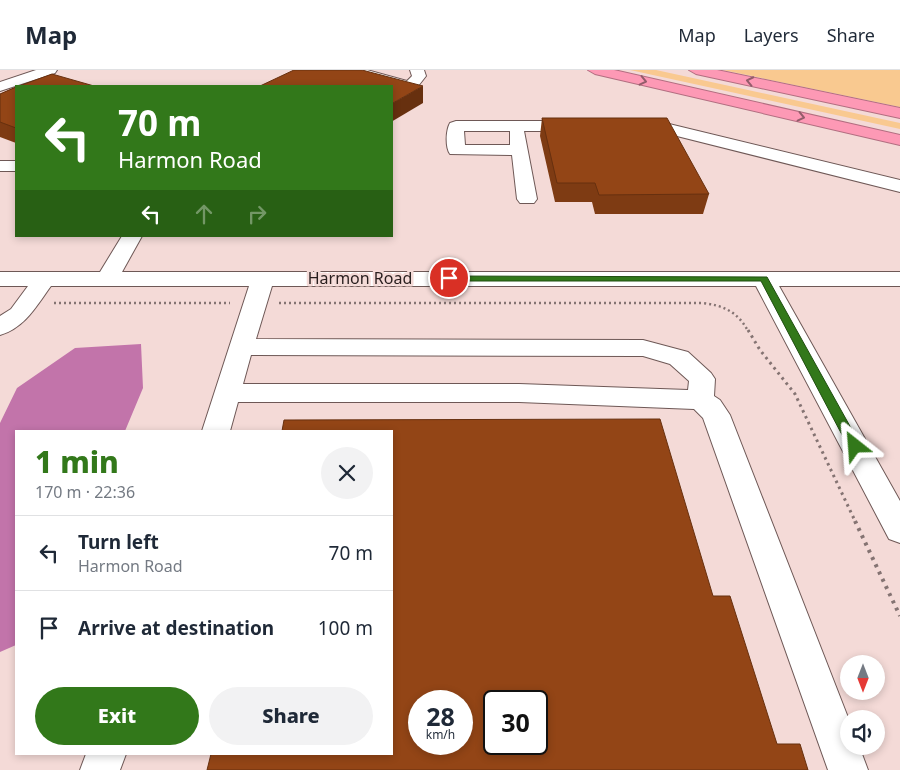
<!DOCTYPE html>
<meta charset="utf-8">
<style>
:root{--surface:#fff;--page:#f2f2f3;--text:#1f2937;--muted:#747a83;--line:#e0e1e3;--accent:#32781a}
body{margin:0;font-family:"Noto Sans",sans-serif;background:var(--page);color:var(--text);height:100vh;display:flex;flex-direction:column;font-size:19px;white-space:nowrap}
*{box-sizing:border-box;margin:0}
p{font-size:16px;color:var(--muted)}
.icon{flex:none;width:28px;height:28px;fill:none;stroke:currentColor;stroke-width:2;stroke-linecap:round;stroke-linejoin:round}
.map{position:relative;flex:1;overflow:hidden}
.drawer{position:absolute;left:15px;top:360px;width:378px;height:325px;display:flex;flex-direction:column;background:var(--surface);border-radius:0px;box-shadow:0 2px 8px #0003}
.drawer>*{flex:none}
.hud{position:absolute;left:15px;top:15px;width:378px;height:152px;border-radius:0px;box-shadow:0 2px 8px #0003;background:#32781a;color:#fff;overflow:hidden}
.needle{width:32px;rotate:180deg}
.tools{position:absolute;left:840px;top:585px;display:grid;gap:10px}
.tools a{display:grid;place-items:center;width:45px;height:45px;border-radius:50%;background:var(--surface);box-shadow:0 2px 8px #0003;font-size:25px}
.speed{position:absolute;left:408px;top:620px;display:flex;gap:10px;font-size:25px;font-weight:700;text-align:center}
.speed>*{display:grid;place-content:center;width:65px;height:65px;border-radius:50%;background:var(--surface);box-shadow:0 2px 8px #0003;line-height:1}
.speed small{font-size:12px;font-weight:400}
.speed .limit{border:2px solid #111;border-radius:8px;background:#fff;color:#111}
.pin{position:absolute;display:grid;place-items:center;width:42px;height:42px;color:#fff;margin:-21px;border:2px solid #fff;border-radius:50%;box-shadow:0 1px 5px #0007}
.me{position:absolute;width:55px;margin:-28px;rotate:332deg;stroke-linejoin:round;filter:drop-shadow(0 0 4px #0008)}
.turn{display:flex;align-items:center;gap:18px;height:105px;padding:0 20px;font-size:22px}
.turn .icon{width:65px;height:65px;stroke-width:2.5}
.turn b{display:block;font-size:35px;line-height:42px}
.lanes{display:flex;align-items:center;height:48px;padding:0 20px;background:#0003;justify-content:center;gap:25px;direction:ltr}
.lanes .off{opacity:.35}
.round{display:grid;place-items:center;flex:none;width:52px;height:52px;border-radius:26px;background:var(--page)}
.overview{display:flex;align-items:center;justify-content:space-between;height:85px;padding:0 20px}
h1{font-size:30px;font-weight:800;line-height:38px;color:var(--accent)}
.button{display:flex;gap:10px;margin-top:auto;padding:10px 20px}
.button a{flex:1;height:58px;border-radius:30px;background:var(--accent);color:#fff;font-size:20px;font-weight:800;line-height:58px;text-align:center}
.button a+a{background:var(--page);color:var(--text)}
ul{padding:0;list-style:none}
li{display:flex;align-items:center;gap:15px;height:75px;padding:0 20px;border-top:1px solid var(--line)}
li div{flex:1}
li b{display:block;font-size:19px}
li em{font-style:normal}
header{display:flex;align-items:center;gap:30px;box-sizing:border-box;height:70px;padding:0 25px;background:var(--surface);border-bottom:1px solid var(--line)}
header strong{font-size:24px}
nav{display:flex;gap:28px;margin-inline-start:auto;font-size:18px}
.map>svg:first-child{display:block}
.green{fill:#f9c990}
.water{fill:#c274aa}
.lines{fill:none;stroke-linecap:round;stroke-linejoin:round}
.minor-casing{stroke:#6e5856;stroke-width:2}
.highway-casing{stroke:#b26e80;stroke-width:2}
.path-far2{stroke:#847372;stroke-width:2.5;stroke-dasharray:2 3;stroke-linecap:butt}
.path-far1{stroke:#847372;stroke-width:3;stroke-dasharray:2.5 4;stroke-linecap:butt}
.path{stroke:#847372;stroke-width:4;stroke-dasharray:3 5;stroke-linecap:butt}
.minor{fill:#fff;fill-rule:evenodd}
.highway{fill:#fd99b5;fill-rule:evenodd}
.wall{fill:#7e3b13}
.shaded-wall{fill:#67300f}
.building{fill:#934516;stroke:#67300f;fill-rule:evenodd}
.oneway{stroke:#925c6a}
.route{fill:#32781a;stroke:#204e11}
.labels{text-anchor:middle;stroke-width:5;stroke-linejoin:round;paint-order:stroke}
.street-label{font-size:16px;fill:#281e1e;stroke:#f4dad7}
</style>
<header>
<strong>Map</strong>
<nav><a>Map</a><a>Layers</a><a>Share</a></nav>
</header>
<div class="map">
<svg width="900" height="700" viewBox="0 0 900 700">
<rect width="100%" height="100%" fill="#f4dad7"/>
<!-- green -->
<g class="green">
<polygon points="630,0 656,0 900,53 900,59"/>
<polygon points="723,0 900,0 900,37"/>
</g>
<!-- water -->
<polygon class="water" points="141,274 143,318 125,361 16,361 16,575 0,582 0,353 17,318 75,278"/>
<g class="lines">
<!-- minor casing -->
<g class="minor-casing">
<g id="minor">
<polygon points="36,0 57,0 55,3 0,21 0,12"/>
<polygon points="344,0 367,0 407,11 412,6 410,0 424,0 426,6 415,20 410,21 346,3"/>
<path d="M456 51H577L583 53 585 56 583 59 577 61H524L537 129 534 133H520L517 129 512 85 450 84C445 77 446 60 450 53ZM464 61H510V75H465Z"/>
<polygon points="638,52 665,53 900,110 900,122 665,63 632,60 630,57 632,54"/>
<rect x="0" y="91" width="16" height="10"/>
<path d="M122 166H142L122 202H900V216H779L900 431V473L889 469 756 216H272L256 269 643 270 688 282 711 303 715 309 714 326 720 330 730 345 849 650V676H859L868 700H828L703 348 694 339 519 332H238L230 361H202L249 216H51C37 235 25 258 0 265V246L11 239 28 216H0V202H100ZM251 285 643 286 670 294 689 311 688 320 519 314H243Z"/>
<polygon points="86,684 126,684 120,700 80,700"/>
</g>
</g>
<!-- highway casing -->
<g class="highway-casing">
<g id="highway">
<polygon points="588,0 614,0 900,65 900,75 595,4"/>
<polygon points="689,0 717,0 900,38 900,48 696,4"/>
</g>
</g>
<!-- path-far2 -->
<g class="path-far2">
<polyline points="54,233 230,233"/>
<path d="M279 233H702C723 235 738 242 748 261"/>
</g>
<!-- path-far1 -->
<polyline class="path-far1" points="748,260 760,280 795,324 856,453"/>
<!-- path -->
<polyline class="path" points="855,451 900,546"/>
<!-- minor -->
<use href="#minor" class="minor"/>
<!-- highway -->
<use href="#highway" class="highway"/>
</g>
<!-- wall -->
<g class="wall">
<polygon points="16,17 16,73 0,67 0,24"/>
<polygon points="542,48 709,124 703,144 595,144 592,132 555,132 540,66"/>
</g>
<!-- shaded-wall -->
<polygon class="shaded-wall" points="423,16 423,33 391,52 391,34"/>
<!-- building -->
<g class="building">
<polygon points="294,0 362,0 423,16 391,34 391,16 260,16"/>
<polygon points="52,4 94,16 19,16"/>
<polygon points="16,17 16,58 0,52 0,24"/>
<polygon points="542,48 667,48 709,124 599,125 595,113 557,113"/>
<path d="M660 349 713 526H730L777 674H800L808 700H207L211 684H391V361H282L284 350ZM419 631H461V674H419ZM494 631H536V674H494Z"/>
</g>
<!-- one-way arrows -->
<defs><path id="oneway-chevron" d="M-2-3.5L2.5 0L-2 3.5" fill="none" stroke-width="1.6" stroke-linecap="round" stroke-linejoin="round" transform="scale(1.25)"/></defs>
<g class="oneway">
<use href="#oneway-chevron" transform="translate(643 11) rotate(13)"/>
<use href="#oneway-chevron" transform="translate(750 11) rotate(-168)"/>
<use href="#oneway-chevron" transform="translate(801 47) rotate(13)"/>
</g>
<!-- route -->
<polygon class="route" points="446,206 767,207 861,376 855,381 850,380 761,211 449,211 446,210"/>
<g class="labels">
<!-- street labels -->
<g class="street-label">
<text x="360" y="214">Harmon Road</text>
</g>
</g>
</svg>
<div class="tools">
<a><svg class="needle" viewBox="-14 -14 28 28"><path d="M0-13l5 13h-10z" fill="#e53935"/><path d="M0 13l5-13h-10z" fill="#747a83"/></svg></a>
<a><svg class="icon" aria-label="sound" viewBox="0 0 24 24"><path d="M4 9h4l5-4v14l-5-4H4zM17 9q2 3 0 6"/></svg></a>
</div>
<div class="speed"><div>28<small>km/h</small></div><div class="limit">30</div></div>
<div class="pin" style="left:449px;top:208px;background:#d93025"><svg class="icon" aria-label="arrive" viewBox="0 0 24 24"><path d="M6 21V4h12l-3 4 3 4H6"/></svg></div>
<svg class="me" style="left:855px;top:376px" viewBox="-20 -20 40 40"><path d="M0-17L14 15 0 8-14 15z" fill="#32781a" stroke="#fff" stroke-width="4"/></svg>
<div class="hud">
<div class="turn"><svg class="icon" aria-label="left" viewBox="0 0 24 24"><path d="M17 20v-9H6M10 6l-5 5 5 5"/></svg><div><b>70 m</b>Harmon Road</div></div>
<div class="lanes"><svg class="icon" aria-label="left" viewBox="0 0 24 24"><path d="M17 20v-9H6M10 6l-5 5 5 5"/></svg><svg class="icon off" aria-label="ahead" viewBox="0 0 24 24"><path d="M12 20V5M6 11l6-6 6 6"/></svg><svg class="icon off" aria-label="right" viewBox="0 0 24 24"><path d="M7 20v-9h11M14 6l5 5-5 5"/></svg></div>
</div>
<section class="drawer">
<div class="overview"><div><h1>1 min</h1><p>170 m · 22:36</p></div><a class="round"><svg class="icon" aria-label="close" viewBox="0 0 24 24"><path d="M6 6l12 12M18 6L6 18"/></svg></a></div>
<ul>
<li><svg class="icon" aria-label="left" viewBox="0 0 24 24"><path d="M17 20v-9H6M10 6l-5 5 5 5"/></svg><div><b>Turn left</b><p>Harmon Road</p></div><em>70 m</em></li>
<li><svg class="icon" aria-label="arrive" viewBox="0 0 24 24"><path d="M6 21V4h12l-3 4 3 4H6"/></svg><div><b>Arrive at destination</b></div><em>100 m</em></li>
</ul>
<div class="button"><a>Exit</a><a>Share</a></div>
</section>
</div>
